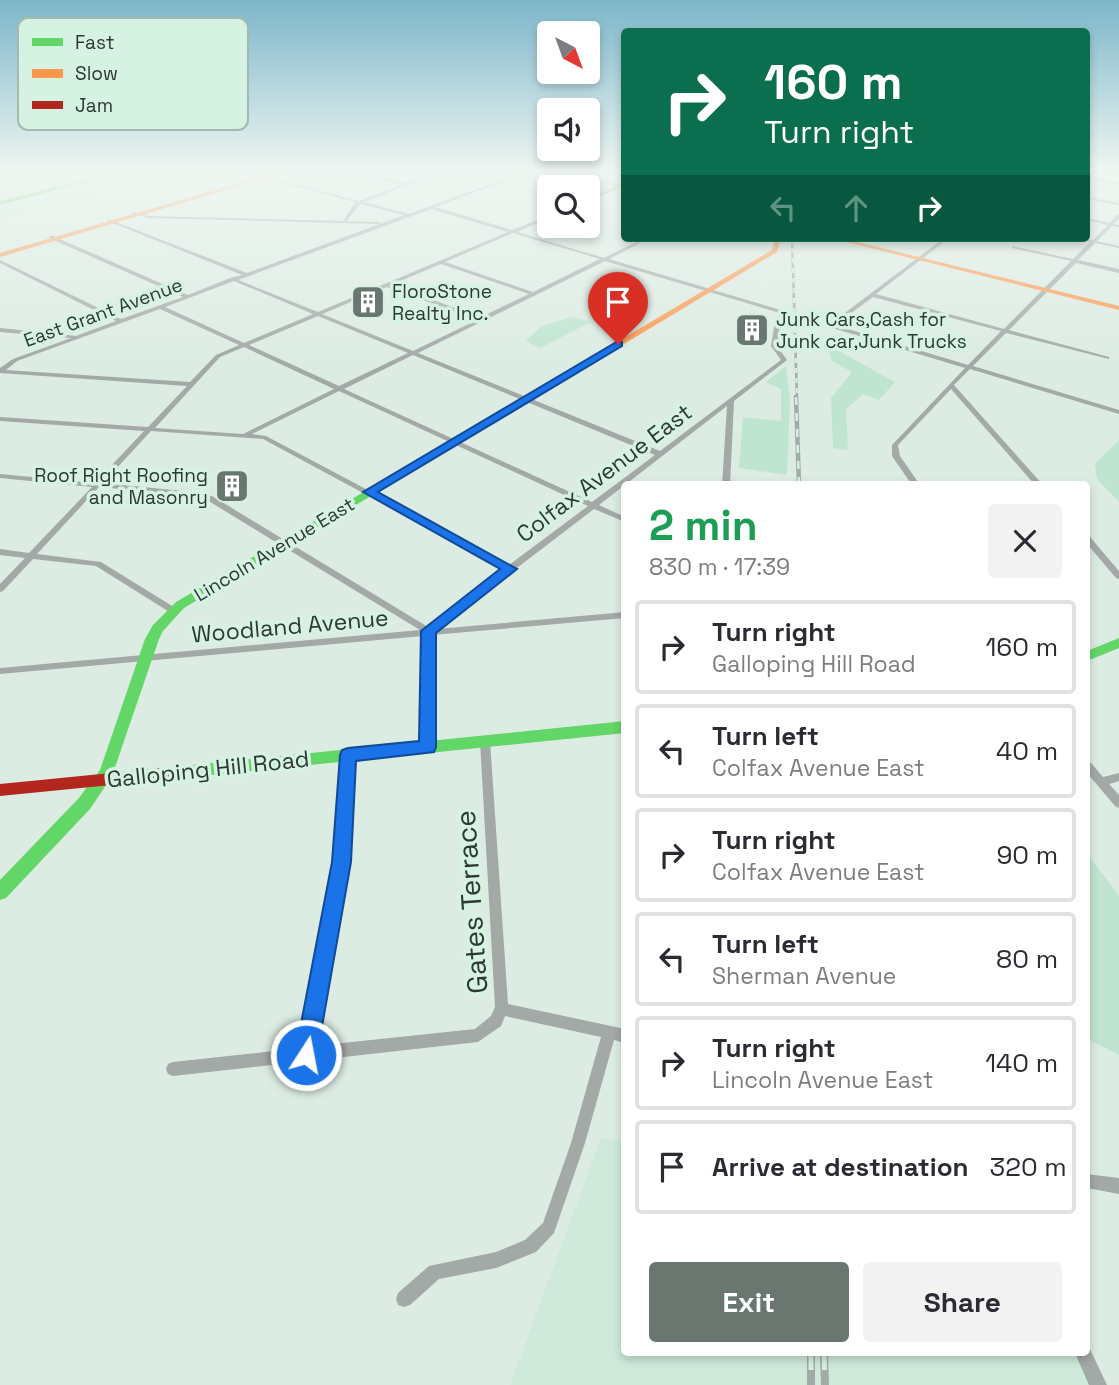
<!DOCTYPE html>
<meta charset="utf-8">
<style>
:root{--surface:#fff;--page:#f2f2f3;--text:#2b2b33;--muted:#7c7c81;--line:#e1e1e2;--accent:#6a7770}
body{margin:0;font-family:"Space Grotesk",sans-serif;background:var(--page);color:var(--text);height:100vh;display:flex;flex-direction:column;font-size:26px;white-space:nowrap}
*{box-sizing:border-box;margin:0}
p{font-size:23px;color:var(--muted)}
.icon{flex:none;width:38px;height:38px;fill:none;stroke:currentColor;stroke-width:2;stroke-linecap:round;stroke-linejoin:round}
.map{position:relative;flex:1;overflow:hidden}
.details{position:absolute;left:621px;top:481px;width:469px;height:875px;display:flex;flex-direction:column;background:var(--surface);border-radius:7px;box-shadow:0 4px 10px #0003}
.details>*{flex:none}
.guide{position:absolute;left:621px;top:28px;width:469px;height:214px;border-radius:7px;box-shadow:0 4px 10px #0003;background:#0b6e4f;color:#fff;overflow:hidden}
.needle{width:46px;rotate:139deg}
.fabs{position:absolute;left:537px;top:21px;display:grid;gap:14px}
.fabs a{display:grid;place-items:center;width:63px;height:63px;border-radius:7px;background:var(--surface);box-shadow:0 4px 10px #0003;font-size:35px}
.pin{position:absolute;display:grid;place-items:center;width:60px;height:60px;color:#fff;margin:-72px -30px;border-radius:50% 50% 50% 0;rotate:-45deg;box-shadow:0 0 7px #0007}
.pin .icon{rotate:45deg}
.me{position:absolute;width:77px;margin:-38px;rotate:11deg;stroke-linejoin:round;filter:drop-shadow(0 0 5px #0008)}
.turn{display:flex;align-items:center;gap:24px;height:147px;padding:0 28px;font-size:32px}
.turn .icon{width:91px;height:91px;stroke-width:2.5}
.turn b{display:block;font-size:49px;line-height:60px}
.lanes{display:flex;align-items:center;height:66px;padding:0 28px;background:#0003;justify-content:center;gap:35px;direction:ltr}
.lanes .off{opacity:.35}
.round{display:grid;place-items:center;flex:none;width:74px;height:74px;border-radius:7px;background:var(--page)}
.headline{display:flex;align-items:center;justify-content:space-between;height:119px;padding:0 28px}
h1{font-size:42px;font-weight:700;line-height:52px;color:#1e9e55}
.action{display:flex;gap:14px;margin-top:auto;padding:14px 28px}
.action a{flex:1;height:80px;border-radius:7px;background:var(--accent);color:#fff;font-size:28px;font-weight:700;line-height:80px;text-align:center}
.action a+a{background:var(--page);color:var(--text)}
ul{padding:0;list-style:none}
li{display:flex;align-items:center;gap:21px;height:94px;margin:0 14px 10px;padding:0 14px;border:4px solid var(--line);border-radius:7px}
li div{flex:1}
li b{display:block;font-size:26px}
li em{font-style:normal}
.map>svg:first-child{display:block}
.built{fill:#cfeadb}
.green{fill:#bfe5d0}
.lines{fill:none;stroke-linecap:round;stroke-linejoin:round}
.street{fill:#a3a9a6;fill-rule:evenodd}
.fast{fill:#63d668;fill-rule:evenodd}
.slow{fill:#ff974d;fill-rule:evenodd}
.jam{fill:#b3261e;fill-rule:evenodd}
.rail-far2-casing{stroke:#a2aba7;stroke-width:2.5}
.rail-far1-casing{stroke:#a2aba7;stroke-width:4.5}
.rail-casing{stroke:#a2aba7;stroke-width:8}
.rail-far2{stroke:#d6f2e2;stroke-width:2;stroke-dasharray:5;stroke-linecap:butt}
.rail-far1{stroke:#d6f2e2;stroke-width:2.5;stroke-dasharray:8;stroke-linecap:butt}
.rail{stroke:#d6f2e2;stroke-width:5;stroke-dasharray:17;stroke-linecap:butt}
.route{fill:#1a73e8;stroke:#114b97;stroke-width:2}
.labels{text-anchor:middle;stroke-width:7;stroke-linejoin:round;paint-order:stroke}
.far-poi-label{font-size:19px;fill:#2d3832;stroke:#d6f2e2;text-anchor:start}
.far-street-label{font-size:19px;fill:#2d3832;stroke:#d6f2e2}
.street-label{font-size:23px;fill:#2d3832;stroke:#d6f2e2}
.near-street-label{font-size:28px;fill:#2d3832;stroke:#d6f2e2}
.key{fill:#d6f2e2;stroke:#a3baad;stroke-width:2}
.key-label{font-size:19px;fill:#2d3832}
</style>
<div class="map">
<svg width="1119" height="1385" viewBox="0 0 1119 1385">
<rect width="100%" height="100%" fill="#dcece3"/>
<!-- built -->
<g class="built">
<polygon points="143,169 197,169 0,222 0,206"/>
<polygon points="601,1138 625,1143 625,1353 1087,1353 1087,1341 1106,1385 510,1385"/>
</g>
<!-- green -->
<g class="green">
<polygon points="572,317 591,322 540,348 526,341 542,326"/>
<polygon points="826,344 895,382 879,400 863,394 846,409 848,450 833,448 831,398 852,372 832,361"/>
<polygon points="786,366 790,400 787,475 739,468 743,417 781,421 781,389 766,382"/>
<polygon points="1119,440 1119,502 1097,479 1095,464"/>
<polygon points="1087,853 1119,896 1119,1055 1087,1039"/>
</g>
<g class="lines">
<!-- street -->
<g class="street">
<polygon points="0,169 4,169 0,171"/>
<path d="M349 169 406 183 443 169H449L364 202 409 214 531 169H537L435 207 512 230 550 215V218L517 232 604 258 644 238H650L609 259 784 311 787 315 781 321 777 346 787 360 734 401 730 485H722L727 406 599 505 625 517V522L594 509 437 629 625 612V618L432 635V747L431 750H423L422 747 423 636 0 674V668L420 630 207 500 183 495 99 487 37 554 101 562 177 609 178 611 177 613H171L96 566 33 559 3 591 0 592V584L25 558 0 555V549L29 553 92 487 0 478V474L95 483 144 431 0 421V417L148 427 187 386 0 373V368L13 359 71 338 0 332V328L76 336 116 321 0 263V260L121 319 183 297 49 238V236H53L188 295 230 278 242 275 108 221V219L247 273 404 215 360 204 347 221 379 222 381 224 148 218 131 213 133 212 148 216 343 221 355 202 258 176 260 175 359 201 402 185 349 171ZM431 209 508 232 318 312 238 280ZM513 233 600 259 533 292 445 262ZM605 261 780 313 781 315 775 321 771 346 781 360 660 451 418 353ZM441 264 529 294 481 317 391 285ZM234 281 313 314 244 343 165 307ZM387 287 477 320 413 351 322 314ZM160 309 239 345 216 355 190 382 6 370 17 361ZM318 316 408 353 339 386 249 345ZM244 347 334 389 243 434 155 428 220 357ZM413 355 655 455 592 502 344 389ZM339 391 588 506 509 565 266 436 252 434ZM151 431 263 439 504 569 428 627 212 496 183 491 103 483Z"/>
<polygon points="1087,177 1119,183 1119,185 1087,179"/>
<polygon points="625,183 625,186 588,201 588,198"/>
<polygon points="1087,197 1119,203 1119,205 1087,199"/>
<path d="M1117 215H1119V219L1114 224 1119 225V227L1112 226 1097 241 1119 246V248L1095 243 1078 260 1119 269V273L1076 263 1009 330 1109 357V359L1006 333 973 366 1119 410V414L970 369 954 385 1043 485H1035L951 389 898 445 900 456 920 485H912L892 456V445L965 368 829 327V325L944 238H949L876 294 1004 329 1071 261 1012 248V246L1073 259 1090 242 1075 238 1093 240 1108 225 1087 220V218L1110 223ZM873 297 1001 331 968 365 835 325Z"/>
<polygon points="1087,537 1090,537 1119,571 1119,579 1116,578 1087,544"/>
<polygon points="485,737 489,738 490,741 508,1004 625,1029 625,1043 614,1040 585,1143 554,1233 536,1252 496,1268 439,1279 410,1305 404,1307 398,1305 396,1299 398,1293 429,1266 496,1252 525,1240 543,1223 571,1143 601,1037 505,1016 501,1026 478,1042 173,1076 168,1074 166,1069 168,1064 173,1062 301,1048 336,862 343,755 344,752 352,752 353,755 348,862 314,1046 475,1029 491,1016 495,1007 480,741 481,738"/>
<polygon points="1087,762 1091,763 1103,777 1119,773 1119,781 1109,784 1119,795 1119,808 1115,806 1087,773"/>
<polygon points="1087,1174 1119,1178 1119,1194 1087,1188"/>
<polygon points="1087,1346 1089,1347 1107,1385 1089,1385 1075,1353 1087,1353"/>
</g>
<!-- fast -->
<g class="fast">
<polygon points="125,169 135,169 0,205 0,201"/>
<polygon points="548,169 558,169 625,185 625,189"/>
<polygon points="432,452 437,455 436,457 184,608 163,631 159,639 112,776 90,809 6,898 0,900 0,880 78,799 100,770 145,639 153,625 176,602"/>
<polygon points="1119,638 1119,648 1087,661 1087,651"/>
<polygon points="625,721 625,733 182,778 177,776 174,772 177,768 182,766"/>
</g>
<!-- slow -->
<g class="slow">
<polygon points="288,169 297,169 0,257 0,253"/>
<polygon points="775,238 781,238 777,252 436,457 427,455 772,250"/>
<polygon points="830,238 841,238 1119,306 1119,310"/>
</g>
<!-- jam -->
<polygon class="jam" points="182,766 187,768 190,772 187,776 182,778 0,796 0,784"/>
<!-- rail-far2 casing -->
<g class="rail-far2-casing">
<polyline id="rail-far2" points="792,238 797,398"/>
</g>
<!-- rail-far1 casing -->
<g class="rail-far1-casing">
<polyline id="rail-far1" points="796,397 799,485"/>
</g>
<!-- rail casing -->
<g class="rail-casing">
<g id="rail">
<polyline points="811,1353 811,1385"/>
<polyline points="824,1353 825,1385"/>
</g>
</g>
<!-- rail-far2 -->
<use href="#rail-far2" class="rail-far2"/>
<!-- rail-far1 -->
<use href="#rail-far1" class="rail-far1"/>
<!-- rail -->
<use href="#rail" class="rail"/>
</g>
<!-- sky -->
<linearGradient id="sky" x2="0" y2="1"><stop stop-color="#7cb6c9"/><stop offset="0.47" stop-color="#eff6f2"/><stop offset="1" stop-color="#eff6f2" stop-opacity="0"/></linearGradient>
<rect width="1119" height="363" fill="url(#sky)"/>
<!-- route -->
<polygon class="route" points="618,341 622,342 622,346 378,492 517,569 436,633 436,747 434,752 356,761 351,862 317,1055 314,1063 306,1066 298,1063 295,1055 332,862 340,755 342,750 348,748 419,741 421,631 500,569 363,492"/>
<!-- icons -->
<defs>
<g id="building-square" transform="scale(1.75)"><rect x="-9" y="-9" width="18" height="18" rx="4" fill="#6a7770" stroke="#d6f2e2"/><path d="M-4-6H4V6H1V3H-1V6H-4ZM-2.5-4.3h1.7v1.8h-1.7ZM.8-4.3h1.7v1.8H.8ZM-2.5-1h1.7V.8h-1.7ZM.8-1h1.7V.8H.8Z" fill="#fff"/></g>
</defs>
<g fill-rule="evenodd">
<use href="#building-square" x="368" y="302"/>
<use href="#building-square" x="752" y="330"/>
<use href="#building-square" x="232" y="486"/>
</g>
<g class="labels">
<!-- far-poi labels -->
<g class="far-poi-label">
<text x="392" y="298">FloroStone<tspan x="392" dy="22">Realty Inc.</tspan></text>
<text x="776" y="326">Junk Cars,Cash for<tspan x="776" dy="22">Junk car,Junk Trucks</tspan></text>
<text x="208" y="482" text-anchor="end">Roof Right Roofing<tspan x="208" dy="22">and Masonry</tspan></text>
</g>
<!-- far-street labels -->
<g class="far-street-label">
<text transform="translate(103 312) rotate(-20)" y="7">East Grant Avenue</text>
<text transform="translate(274 549) rotate(-31)" y="7">Lincoln Avenue East</text>
</g>
<!-- street labels -->
<g class="street-label">
<text transform="translate(604 473) rotate(-37)" y="8">Colfax Avenue East</text>
<text transform="translate(290 626) rotate(-5)" y="8">Woodland Avenue</text>
<text transform="translate(208 769) rotate(-6)" y="8">Galloping Hill Road</text>
</g>
<!-- near-street labels -->
<g class="near-street-label">
<text transform="translate(471 902) rotate(-94)" y="10">Gates Terrace</text>
</g>
</g>
<!-- legend -->
<rect x="18" y="18" width="230" height="112" rx="10" class="key"/>
<rect x="32" y="38" width="31" height="8" fill="#63d668"/>
<rect x="32" y="69" width="31" height="9" fill="#ff974d"/>
<rect x="32" y="101" width="31" height="8" fill="#b3261e"/>
<g class="key-label">
<text x="75" y="49">Fast</text>
<text x="75" y="80">Slow</text>
<text x="75" y="112">Jam</text>
</g>
</svg>
<div class="fabs">
<a><svg class="needle" viewBox="-14 -14 28 28"><path d="M0-13l5 13h-10z" fill="#e53935"/><path d="M0 13l5-13h-10z" fill="#7c7c81"/></svg></a>
<a><svg class="icon" aria-label="sound" viewBox="0 0 24 24"><path d="M4 9h4l5-4v14l-5-4H4zM17 9q2 3 0 6"/></svg></a>
<a><svg class="icon" aria-label="search" viewBox="0 0 24 24"><circle cx="10" cy="10" r="6"/><path d="M15 15l6 6"/></svg></a>
</div>
<div class="pin" style="left:618px;top:344px;background:#d93025"><svg class="icon" aria-label="arrive" viewBox="0 0 24 24"><path d="M6 21V4h12l-3 4 3 4H6"/></svg></div>
<svg class="me" style="left:306px;top:1055px" viewBox="-20 -20 40 40"><circle r="17" fill="#1a73e8" stroke="#fff" stroke-width="3"/><path d="M0-11L8 9 0 5-8 9z" fill="#fff"/></svg>
<div class="guide">
<div class="turn"><svg class="icon" aria-label="right" viewBox="0 0 24 24"><path d="M7 20v-9h11M14 6l5 5-5 5"/></svg><div><b>160 m</b>Turn right</div></div>
<div class="lanes"><svg class="icon off" aria-label="left" viewBox="0 0 24 24"><path d="M17 20v-9H6M10 6l-5 5 5 5"/></svg><svg class="icon off" aria-label="ahead" viewBox="0 0 24 24"><path d="M12 20V5M6 11l6-6 6 6"/></svg><svg class="icon" aria-label="right" viewBox="0 0 24 24"><path d="M7 20v-9h11M14 6l5 5-5 5"/></svg></div>
</div>
<section class="details">
<div class="headline"><div><h1>2 min</h1><p>830 m · 17:39</p></div><a class="round"><svg class="icon" aria-label="close" viewBox="0 0 24 24"><path d="M6 6l12 12M18 6L6 18"/></svg></a></div>
<ul>
<li><svg class="icon" aria-label="right" viewBox="0 0 24 24"><path d="M7 20v-9h11M14 6l5 5-5 5"/></svg><div><b>Turn right</b><p>Galloping Hill Road</p></div><em>160 m</em></li>
<li><svg class="icon" aria-label="left" viewBox="0 0 24 24"><path d="M17 20v-9H6M10 6l-5 5 5 5"/></svg><div><b>Turn left</b><p>Colfax Avenue East</p></div><em>40 m</em></li>
<li><svg class="icon" aria-label="right" viewBox="0 0 24 24"><path d="M7 20v-9h11M14 6l5 5-5 5"/></svg><div><b>Turn right</b><p>Colfax Avenue East</p></div><em>90 m</em></li>
<li><svg class="icon" aria-label="left" viewBox="0 0 24 24"><path d="M17 20v-9H6M10 6l-5 5 5 5"/></svg><div><b>Turn left</b><p>Sherman Avenue</p></div><em>80 m</em></li>
<li><svg class="icon" aria-label="right" viewBox="0 0 24 24"><path d="M7 20v-9h11M14 6l5 5-5 5"/></svg><div><b>Turn right</b><p>Lincoln Avenue East</p></div><em>140 m</em></li>
<li><svg class="icon" aria-label="arrive" viewBox="0 0 24 24"><path d="M6 21V4h12l-3 4 3 4H6"/></svg><div><b>Arrive at destination</b></div><em>320 m</em></li>
</ul>
<div class="action"><a>Exit</a><a>Share</a></div>
</section>
</div>
